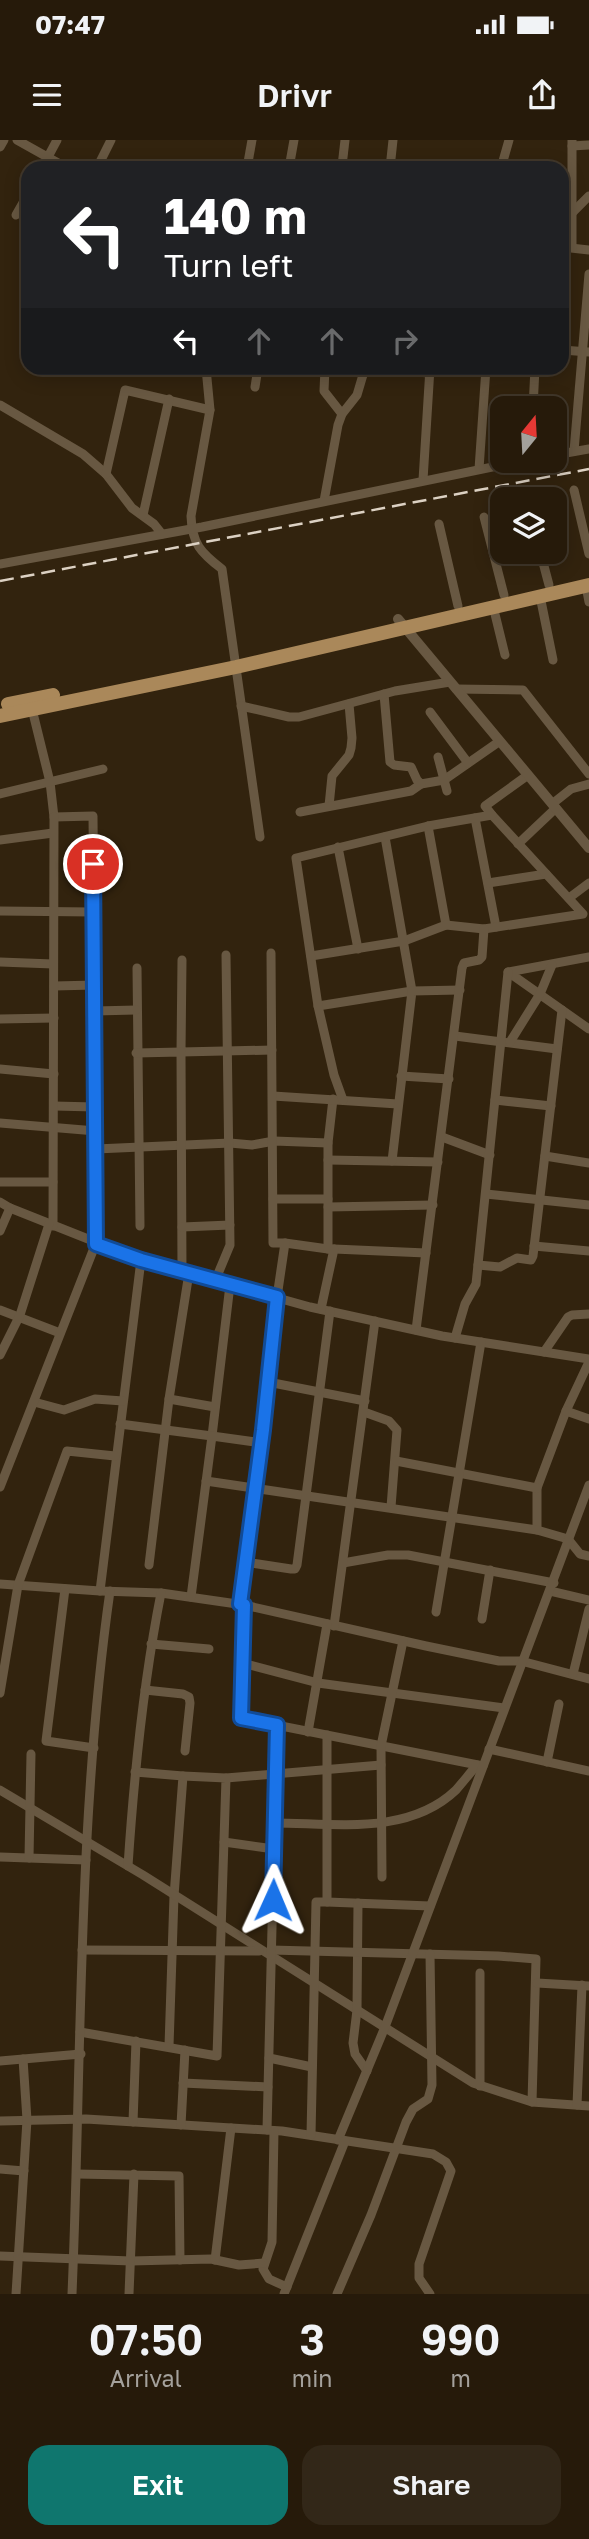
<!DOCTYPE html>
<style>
:root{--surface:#261a0a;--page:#322718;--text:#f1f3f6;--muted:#a4a19c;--line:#42382b;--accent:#0f766e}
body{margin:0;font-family:"Golos Text",sans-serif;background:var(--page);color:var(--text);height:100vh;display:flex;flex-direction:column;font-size:26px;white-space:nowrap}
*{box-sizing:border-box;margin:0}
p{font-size:23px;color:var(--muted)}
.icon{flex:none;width:38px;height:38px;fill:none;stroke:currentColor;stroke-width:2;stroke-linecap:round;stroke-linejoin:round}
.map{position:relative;height:2154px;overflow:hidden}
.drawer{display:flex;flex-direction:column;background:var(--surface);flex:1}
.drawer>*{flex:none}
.hud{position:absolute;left:21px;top:21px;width:548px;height:214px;border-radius:21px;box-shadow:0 4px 18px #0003,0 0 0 2px var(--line);background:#202124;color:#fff;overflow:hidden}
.needle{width:46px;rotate:18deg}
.tools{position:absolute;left:490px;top:256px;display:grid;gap:14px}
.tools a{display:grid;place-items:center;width:77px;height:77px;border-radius:14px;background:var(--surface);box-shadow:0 4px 18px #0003,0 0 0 2px var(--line);font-size:35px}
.pin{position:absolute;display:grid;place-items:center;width:60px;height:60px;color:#fff;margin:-30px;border:4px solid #fff;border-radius:50%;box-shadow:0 2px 7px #0007}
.me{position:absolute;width:77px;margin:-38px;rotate:1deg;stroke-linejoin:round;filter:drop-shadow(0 0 5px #0008)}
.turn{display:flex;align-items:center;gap:24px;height:147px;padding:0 28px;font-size:32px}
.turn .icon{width:91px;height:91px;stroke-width:2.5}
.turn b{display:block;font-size:49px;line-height:60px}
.lanes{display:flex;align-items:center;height:66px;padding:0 28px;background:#0003;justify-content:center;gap:35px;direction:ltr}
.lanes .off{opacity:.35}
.eta{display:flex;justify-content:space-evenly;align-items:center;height:119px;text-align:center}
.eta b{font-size:42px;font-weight:600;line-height:49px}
.action{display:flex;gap:14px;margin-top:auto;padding:14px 28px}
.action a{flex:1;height:80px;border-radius:21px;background:var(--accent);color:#fff;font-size:28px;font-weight:600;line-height:80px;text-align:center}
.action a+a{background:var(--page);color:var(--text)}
.status{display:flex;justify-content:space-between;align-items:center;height:49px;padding:0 35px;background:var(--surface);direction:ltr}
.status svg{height:19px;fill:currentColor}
header{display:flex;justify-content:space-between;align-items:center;height:91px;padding:0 28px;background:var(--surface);font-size:32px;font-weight:600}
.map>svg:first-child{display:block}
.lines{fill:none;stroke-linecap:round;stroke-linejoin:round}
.minor{stroke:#685842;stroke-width:9}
.tertiary{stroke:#685842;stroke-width:10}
.primary{stroke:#aa885a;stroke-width:14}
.rail{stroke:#dcd1c3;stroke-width:2.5;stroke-dasharray:14 7;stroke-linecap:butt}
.route-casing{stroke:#114b97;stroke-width:18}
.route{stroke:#1a73e8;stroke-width:12}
</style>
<div class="status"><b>07:47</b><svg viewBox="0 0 49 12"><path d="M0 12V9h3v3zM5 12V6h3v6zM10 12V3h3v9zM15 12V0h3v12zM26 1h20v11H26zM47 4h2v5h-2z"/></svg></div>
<header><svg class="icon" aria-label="menu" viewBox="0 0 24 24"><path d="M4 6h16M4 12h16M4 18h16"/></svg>Drivr<svg class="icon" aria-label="share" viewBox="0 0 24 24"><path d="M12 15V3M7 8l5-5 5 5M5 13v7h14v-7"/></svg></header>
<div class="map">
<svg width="589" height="2154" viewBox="0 0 589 2154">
<rect width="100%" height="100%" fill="#32230e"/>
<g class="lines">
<!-- minor -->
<g class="minor">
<polyline points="17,0 67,28"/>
<polyline points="572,6 589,5"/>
<polyline points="0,7 4,0"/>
<polyline points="342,26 345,0"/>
<polyline points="42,28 57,0"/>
<polyline points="97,28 111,0"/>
<polyline points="247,28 252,0"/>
<polyline points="289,28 294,0"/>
<polyline points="390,28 393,0"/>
<polyline points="501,28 509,0"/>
<polyline points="16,75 28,54"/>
<polyline points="570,75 589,56"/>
<polyline points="562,107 589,110"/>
<polyline points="572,107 572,0"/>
<polyline points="562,210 589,212"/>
<path d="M206 228 210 270 191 376C192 404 201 413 222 429L260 697"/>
<polyline points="325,228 324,251 342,274"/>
<polyline points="368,228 429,233"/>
<polyline points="255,247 258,228"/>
<polyline points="0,265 83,314 106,334 132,368 154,384 162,394"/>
<polyline points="533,268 535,228"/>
<polyline points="574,311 589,134"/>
<polyline points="555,315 589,309"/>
<polyline points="479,329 486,228"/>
<polyline points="106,334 125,250 210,270"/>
<polyline points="423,340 430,228"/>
<polyline points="574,350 589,414"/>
<polyline points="324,361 338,285 342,274 357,255 365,228"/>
<polyline points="143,375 169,259"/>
<polyline points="484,377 504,455"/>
<polyline points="439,384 458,466"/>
<polyline points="540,411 549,445"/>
<polyline points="0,424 202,387 526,320"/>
<polyline points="586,446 589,462"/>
<polyline points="540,456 553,520"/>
<polyline points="493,466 505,515"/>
<polyline points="456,549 523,550 589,634"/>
<polyline points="384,554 390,622 394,625 411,627 417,640 421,644 444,640 500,601"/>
<polyline points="241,566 289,577 299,577 395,551 450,542"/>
<polyline points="32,569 50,642 54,677 93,676 96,1009 230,1003 252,1005 274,1001 328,1003 333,959"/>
<polyline points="430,572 468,623"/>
<polyline points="438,617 447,651"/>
<polyline points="0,654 103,629"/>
<polyline points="552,664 571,649 589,644"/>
<polyline points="329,666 332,636 349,615 351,608 352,598 349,564"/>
<polyline points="300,672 411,651 421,644"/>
<polyline points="475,678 496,787"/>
<polyline points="428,686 446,785"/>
<polyline points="0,700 53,693"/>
<polyline points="518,704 556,668"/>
<polyline points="338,707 358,809"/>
<polyline points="488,743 546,734"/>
<polyline points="569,758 589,743"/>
<polyline points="0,771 93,772"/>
<polyline points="311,816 404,801 446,785 484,789 583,774 492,675"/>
<polyline points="589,817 508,832 589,889"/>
<polyline points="182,820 181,912 272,910"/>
<polyline points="0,822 53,824"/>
<polyline points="137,828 140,1086"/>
<polyline points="54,846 95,845"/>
<polyline points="318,866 412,851 385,697"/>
<polyline points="95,871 136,870"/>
<polyline points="0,879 54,878"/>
<polyline points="455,896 557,909"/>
<polyline points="510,902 540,854 552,825"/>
<polyline points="136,913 181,912 182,1131"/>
<polyline points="0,929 54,934"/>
<polyline points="401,936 449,939"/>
<polyline points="273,956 398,964"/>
<polyline points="343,960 334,935 318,866 296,718 428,686 492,675 485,666 528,635"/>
<polyline points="495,960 551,966"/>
<polyline points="54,966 95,967"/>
<polyline points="0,983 96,991"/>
<polyline points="442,997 490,1015"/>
<polyline points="545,1016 589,1023"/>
<polyline points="328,1020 438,1022"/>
<polyline points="392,1021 412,851 460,850"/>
<polyline points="0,1042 53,1042"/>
<polyline points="486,1054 589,1065"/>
<polyline points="273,1059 328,1059"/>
<polyline points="0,1062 10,1068 141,1120 310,1167 442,1196 589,1219"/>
<polyline points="328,1067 433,1065"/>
<polyline points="53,1086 54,677"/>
<polyline points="182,1087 230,1085"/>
<polyline points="0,1091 10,1068"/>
<polyline points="285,1103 328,1109"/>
<polyline points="534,1106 589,1111"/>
<polyline points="334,1109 426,1113"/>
<polyline points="141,1120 100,1451 161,1453 244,1465 426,1506 499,1521 521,1521 589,1539"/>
<polyline points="478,1125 500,1127 517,1118 531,1120 533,1116 562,870"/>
<polyline points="215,1141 230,1105 226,815"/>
<polyline points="321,1169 334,1109 328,1109 328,1003"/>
<polyline points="0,1170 60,1193"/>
<polyline points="416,1190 462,828 464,823 479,820 482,817 484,789"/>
<polyline points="455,1198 465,1164 476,1144 508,832"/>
<polyline points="544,1212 568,1177 572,1175 589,1174"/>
<polyline points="0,1215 20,1175 49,1084"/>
<polyline points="589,1222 566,1271 537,1348 537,1390 568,1399 580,1414 589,1416"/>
<polyline points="268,1242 365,1261"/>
<polyline points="169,1259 215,1267"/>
<polyline points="34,1262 64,1270 95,1259 123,1261"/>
<polyline points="566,1271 589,1279"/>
<polyline points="364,1272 389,1281 397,1290 391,1367"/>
<polyline points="120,1284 212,1296 230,1145"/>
<polyline points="396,1321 537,1348"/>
<polyline points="206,1341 537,1390"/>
<polyline points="0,1347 96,1103 96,1009"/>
<polyline points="245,1422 291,1429 295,1429 297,1425 330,1171"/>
<polyline points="343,1423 388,1415 408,1415 554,1443"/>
<polyline points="149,1425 169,1259 189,1133"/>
<polyline points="0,1444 100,1451"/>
<polyline points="65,1449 46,1601 94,1608"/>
<polyline points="550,1451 589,1460"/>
<polyline points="191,1457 212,1296 262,1303"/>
<polyline points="240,1464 263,1290 277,1157 285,1103 273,1103 271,813"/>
<polyline points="244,1465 241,1578 483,1626"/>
<polyline points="436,1472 481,1202"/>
<polyline points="482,1479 490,1430"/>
<polyline points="334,1486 375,1181"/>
<polyline points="151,1504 209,1509"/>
<polyline points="242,1523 318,1543 504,1568"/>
<polyline points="573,1534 589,1469"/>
<polyline points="145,1550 183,1554 189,1557 190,1563 185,1611"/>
<polyline points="0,1553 18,1445 67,1311 115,1316"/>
<polyline points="308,1592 327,1484"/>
<polyline points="489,1609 589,1631"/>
<polyline points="547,1622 559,1564"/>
<polyline points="135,1632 183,1636 174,1756 169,1906"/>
<polyline points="226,1638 381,1625"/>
<polyline points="0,1650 143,1735 473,1943 532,1962 589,1966"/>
<path d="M274 1683C334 1683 408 1696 456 1650 463 1642 470 1633 477 1625"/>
<polyline points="224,1702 274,1709"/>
<polyline points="0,1717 86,1720"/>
<polyline points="29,1718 31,1614"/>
<path d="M128 1726C134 1635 143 1544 161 1453"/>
<polyline points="382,1737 381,1606 403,1501"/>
<polyline points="327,1762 430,1766"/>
<polyline points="358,1763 357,1870 353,1903 355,1914 367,1931"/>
<polyline points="82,1810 259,1811"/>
<polyline points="271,1810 498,1816 536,1819 532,1962"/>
<polyline points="480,1833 480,1946"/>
<polyline points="537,1843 589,1846"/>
<polyline points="80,1892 217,1916 226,1638 183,1636"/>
<polyline points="269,1918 312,1927"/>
<polyline points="0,1921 81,1914"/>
<polyline points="183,1943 268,1947"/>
<polyline points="577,1965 582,1845"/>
<polyline points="0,1981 86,1979 282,1991 433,2014 446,2022 451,2031 419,2124 419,2138 430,2154"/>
<polyline points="133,1982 136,1901"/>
<polyline points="181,1985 185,1910"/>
<polyline points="267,1990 277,1585"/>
<polyline points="274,1991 272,2102 263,2129 269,2139 287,2147"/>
<polyline points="311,1995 316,1762 327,1762 327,1595"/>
<polyline points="338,2000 385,1887 589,1345"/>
<polyline points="0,2029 24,2031"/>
<polyline points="77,2034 179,2036 180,2120"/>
<polyline points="0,2116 131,2121 211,2119 239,2125 264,2123"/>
<polyline points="215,2120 231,1988"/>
<polyline points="16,2154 27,1980 23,1919"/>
<path d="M72 2154C82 1920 77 1684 110 1451"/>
<polyline points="129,2154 134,2034"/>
<polyline points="284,2154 345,2001"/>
<polyline points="337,2154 371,2075 406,1982 413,1969 428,1959 432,1945 430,1814"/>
</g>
<!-- tertiary -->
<polyline class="tertiary" points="398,479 589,708"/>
<!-- primary -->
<g class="primary">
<polyline points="8,564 53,555"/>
<polyline points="0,576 236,527 589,445"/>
</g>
<!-- rail -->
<polyline class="rail" points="0,441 589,329"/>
</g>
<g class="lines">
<!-- route casing -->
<g class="route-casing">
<polyline id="route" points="93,724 96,1104 141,1120 277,1157 263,1290 240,1464 244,1465 241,1578 277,1585 273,1760"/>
</g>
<!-- route -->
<use href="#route" class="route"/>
</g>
</svg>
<div class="tools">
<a><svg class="needle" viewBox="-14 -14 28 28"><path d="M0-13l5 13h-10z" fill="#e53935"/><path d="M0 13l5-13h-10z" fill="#a4a19c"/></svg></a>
<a><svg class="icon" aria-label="layers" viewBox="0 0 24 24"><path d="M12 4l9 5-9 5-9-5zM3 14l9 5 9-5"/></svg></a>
</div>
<div class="pin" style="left:93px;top:724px;background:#d93025"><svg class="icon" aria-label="arrive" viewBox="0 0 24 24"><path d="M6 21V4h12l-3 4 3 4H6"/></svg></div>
<svg class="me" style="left:273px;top:1760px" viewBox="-20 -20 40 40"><path d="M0-17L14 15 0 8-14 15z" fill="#1a73e8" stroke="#fff" stroke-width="4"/></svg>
<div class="hud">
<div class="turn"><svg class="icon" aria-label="left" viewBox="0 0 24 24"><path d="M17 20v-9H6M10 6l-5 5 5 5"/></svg><div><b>140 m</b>Turn left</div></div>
<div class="lanes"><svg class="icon" aria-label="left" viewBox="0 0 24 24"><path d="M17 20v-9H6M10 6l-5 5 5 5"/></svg><svg class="icon off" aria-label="ahead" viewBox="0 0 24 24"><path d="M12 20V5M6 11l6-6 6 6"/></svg><svg class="icon off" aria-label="ahead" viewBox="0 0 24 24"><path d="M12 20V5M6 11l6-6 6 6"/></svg><svg class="icon off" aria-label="right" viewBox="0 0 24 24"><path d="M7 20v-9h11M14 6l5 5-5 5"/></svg></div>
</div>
</div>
<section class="drawer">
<div class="eta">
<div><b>07:50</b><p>Arrival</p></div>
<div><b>3</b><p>min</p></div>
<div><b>990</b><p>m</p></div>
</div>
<div class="action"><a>Exit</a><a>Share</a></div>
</section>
